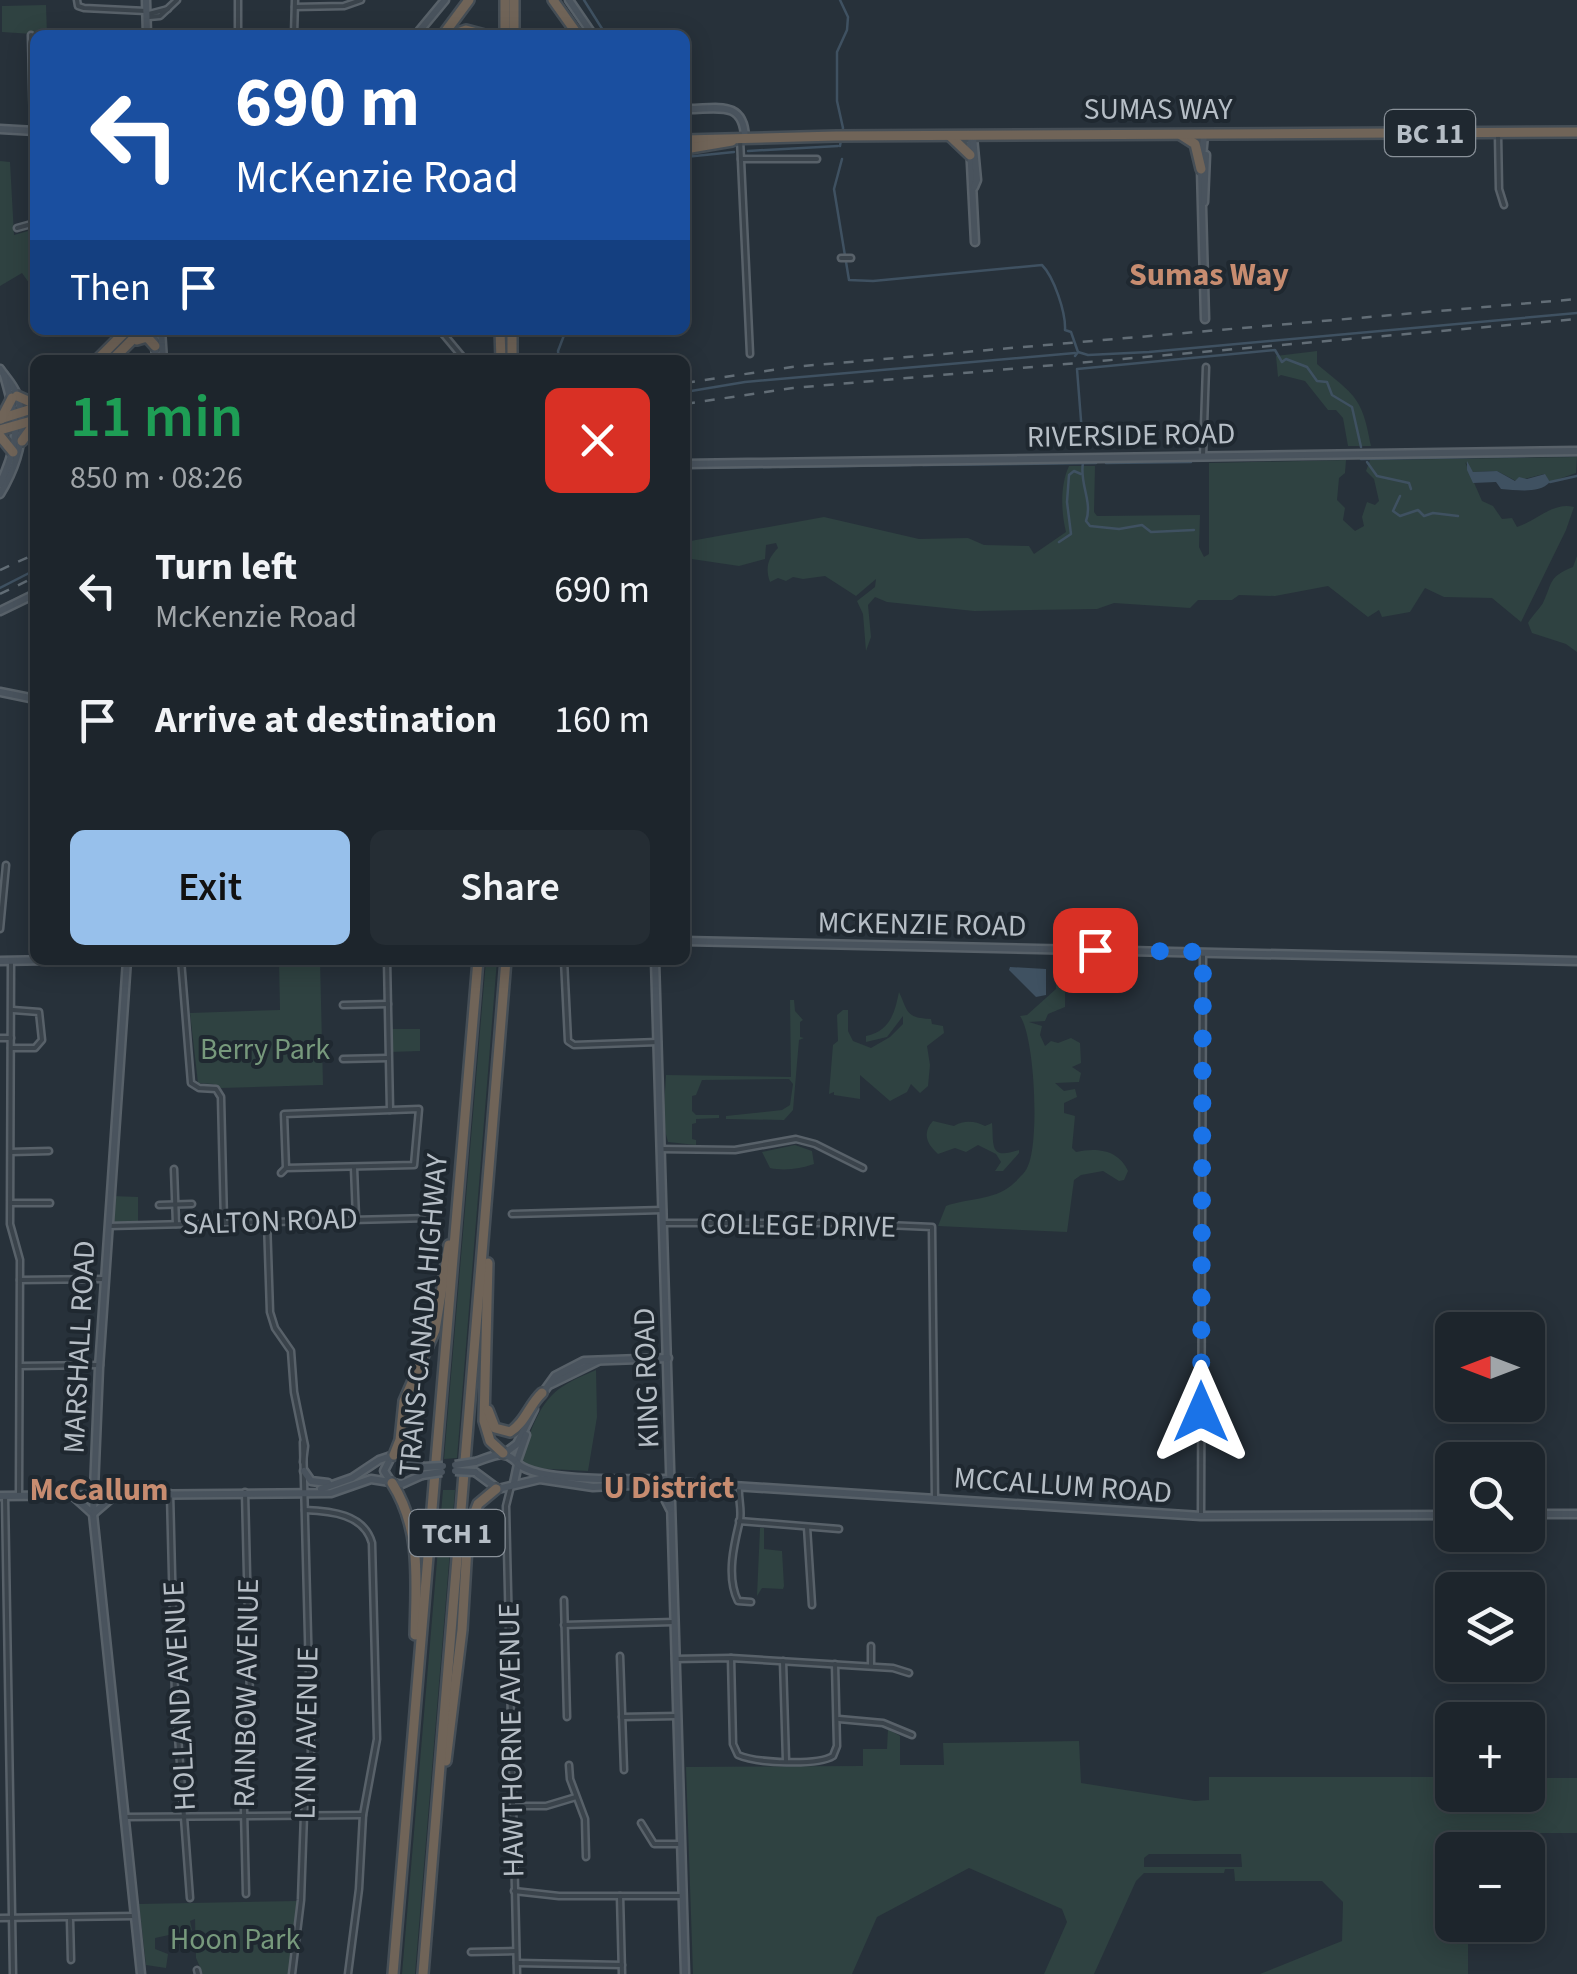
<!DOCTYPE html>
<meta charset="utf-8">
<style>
:root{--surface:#1d252c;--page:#252d34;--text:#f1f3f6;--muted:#a0a5a9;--line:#3b4248;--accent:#97c0eb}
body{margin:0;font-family:"Source Sans 3",sans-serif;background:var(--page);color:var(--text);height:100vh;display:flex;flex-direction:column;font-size:38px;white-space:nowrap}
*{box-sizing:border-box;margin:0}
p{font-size:32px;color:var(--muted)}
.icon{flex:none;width:55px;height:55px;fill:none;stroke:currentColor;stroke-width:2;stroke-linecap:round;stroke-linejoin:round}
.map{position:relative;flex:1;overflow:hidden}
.details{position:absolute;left:30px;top:355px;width:660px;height:610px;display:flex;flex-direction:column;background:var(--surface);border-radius:15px;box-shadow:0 5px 25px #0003,0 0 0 2px var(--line)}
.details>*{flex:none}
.top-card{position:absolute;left:30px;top:30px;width:660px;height:305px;border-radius:15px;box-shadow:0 5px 25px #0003,0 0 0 2px var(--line);background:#1a4fa0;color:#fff;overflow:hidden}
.needle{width:65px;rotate:270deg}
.tools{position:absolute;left:1435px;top:1312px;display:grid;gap:20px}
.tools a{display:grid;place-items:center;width:110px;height:110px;border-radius:15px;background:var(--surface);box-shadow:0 5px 25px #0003,0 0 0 2px var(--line);font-size:50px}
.pin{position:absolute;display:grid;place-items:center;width:85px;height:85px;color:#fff;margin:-42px;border-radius:20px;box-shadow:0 5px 15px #0006}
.me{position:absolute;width:110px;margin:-55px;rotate:0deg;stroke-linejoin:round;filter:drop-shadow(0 0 8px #0008)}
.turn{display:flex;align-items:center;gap:35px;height:210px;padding:0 40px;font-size:45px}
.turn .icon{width:130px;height:130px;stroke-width:2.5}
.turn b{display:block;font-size:70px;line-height:85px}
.then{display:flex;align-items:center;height:95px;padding:0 40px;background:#0003;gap:20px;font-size:38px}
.round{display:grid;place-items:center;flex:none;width:105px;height:105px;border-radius:15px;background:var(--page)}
.overview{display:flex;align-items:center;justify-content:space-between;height:170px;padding:0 40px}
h1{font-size:60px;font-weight:600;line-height:75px;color:#1e9e55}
.cta{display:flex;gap:20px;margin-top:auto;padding:20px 40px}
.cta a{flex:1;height:115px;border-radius:15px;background:var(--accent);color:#111;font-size:40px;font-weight:600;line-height:115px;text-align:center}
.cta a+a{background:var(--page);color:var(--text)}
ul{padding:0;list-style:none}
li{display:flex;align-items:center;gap:30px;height:130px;padding:0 40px}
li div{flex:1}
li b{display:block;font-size:38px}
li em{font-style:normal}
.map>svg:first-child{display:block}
.green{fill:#2f4241;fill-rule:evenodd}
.water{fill:#3f5161}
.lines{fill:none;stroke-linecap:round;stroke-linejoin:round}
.stream{stroke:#3f5161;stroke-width:2.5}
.street-casing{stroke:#586169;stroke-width:9}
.secondary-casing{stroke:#586169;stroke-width:11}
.highway-casing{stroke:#454e56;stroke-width:14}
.street{stroke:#3a434b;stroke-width:4}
.secondary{stroke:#49535d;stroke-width:6}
.highway{stroke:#706458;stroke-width:9}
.rail{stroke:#626d76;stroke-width:2.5;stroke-dasharray:10 10;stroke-linecap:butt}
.secondary-bridge-casing{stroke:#586169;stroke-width:11;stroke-linecap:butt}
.secondary-bridge{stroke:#49535d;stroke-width:6}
.route{stroke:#1a73e8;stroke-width:18;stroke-dasharray:0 32.4}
.labels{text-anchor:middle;stroke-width:8;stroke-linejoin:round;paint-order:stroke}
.shield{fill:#1f2830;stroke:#899199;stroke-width:2.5}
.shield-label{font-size:28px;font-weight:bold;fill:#b6bec6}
.street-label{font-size:30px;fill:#b6bec6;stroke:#1f2830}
.park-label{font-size:30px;fill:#77997c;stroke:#1f2830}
.neighbourhood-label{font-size:32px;font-weight:bold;fill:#c78c70;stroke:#1f2830}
</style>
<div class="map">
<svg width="1577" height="1974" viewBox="0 0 1577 1974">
<rect width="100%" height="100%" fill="#27313a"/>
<!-- green -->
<g class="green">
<polygon points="46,5 47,35 2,32 2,6"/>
<polygon points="0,161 10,162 14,235 35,229 32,287 22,273 0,286"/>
<path d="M1317 351V364C1355 396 1362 396 1371 446H1348L1343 418 1336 410H1328L1305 381 1281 375 1278 377 1276 356Z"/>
<path d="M1577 457 1576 473 1550 482 1544 474 1516 481 1497 471 1473 472 1465 462 1482 501 1493 506 1502 519 1512 518 1517 527C1536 521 1554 501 1574 507L1566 530 1521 622 1492 598 1444 597 1425 588 1410 612 1382 617 1379 610 1368 617 1328 586 1275 596 1239 595 1232 600H1198L1190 608 1114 603 1097 609 974 611 887 602 875 597 868 605 871 637 866 651 863 614 857 601 875 587 876 579 856 596 825 576 803 579 793 577 786 581 778 578 770 582C765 568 768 558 778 548L776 543 766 545 765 559 739 566 685 558V542L824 517 919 539 968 538 984 545 1029 546 1034 554 1066 532C1061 512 1060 485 1069 466H1095L1094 512 1097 516 1200 515 1199 547 1204 557 1209 554V463L1346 460 1345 473 1339 478 1337 500 1345 508 1343 520 1355 531 1364 526 1362 517 1367 502 1375 505 1379 501 1374 479 1366 471 1370 460Z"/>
<path d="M1577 556V652L1566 644 1532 633 1528 623C1532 616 1540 608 1543 603 1553 582 1548 577 1573 567Z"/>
<path d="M1065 955V1007L1048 1014 1045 1021 1029 1022 1042 1026 1040 1035 1045 1046 1051 1041 1058 1043 1071 1038 1080 1043 1081 1063 1072 1067 1081 1073 1079 1082 1055 1083 1064 1091 1075 1089 1077 1097 1064 1103V1113L1075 1116 1072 1148 1076 1152C1097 1147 1119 1150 1128 1171L1124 1180 1119 1181 1103 1171 1081 1175 1074 1180 1067 1232 938 1226 946 1206C968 1198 992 1201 1012 1185 1016 1181 1025 1173 1027 1168 1040 1145 1035 1037 1020 1016L1027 1015 1056 989 1057 962Z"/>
<polygon points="279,960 320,960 323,1085 221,1088 213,1084 198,1083 190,1013 280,1010"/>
<polygon points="486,960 497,960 457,1458 444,1459"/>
<path d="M899 992C908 1011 905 1018 931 1019L932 1024 943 1026 944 1033 927 1046 930 1065 928 1086 920 1093 911 1084 907 1092 890 1101 860 1075V1099L834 1095V1092L829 1094 833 1045 838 1041 837 1015 843 1010H848V1031L853 1041 871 1048 890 1037 903 1024V1016L887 1037 866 1042V1036C891 1031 895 1011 899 992Z"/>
<polygon points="790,1000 794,1000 795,1011 803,1020 800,1022 800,1037 804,1038 799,1040 793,1110 784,1120 726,1119 726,1116 782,1110 790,1105 793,1084 789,1079 702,1080 696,1095 692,1096 692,1111 696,1115 719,1115 719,1118 696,1119 696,1123 692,1124 692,1139 696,1140 696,1145 668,1142 663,1123 666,1075 791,1077"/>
<polygon points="389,1029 420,1029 420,1051 389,1052"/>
<path d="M933 1121 954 1126C964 1120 975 1121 985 1126L992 1123C994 1146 989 1160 1019 1150V1153L1003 1171H995L1001 1162 996 1154 978 1145 966 1152 955 1148 938 1154C928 1145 921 1134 933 1121Z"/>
<path d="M795 1145 812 1151 814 1164C800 1169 784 1171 770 1168L762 1152Z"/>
<polygon points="112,1196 138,1197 138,1224 110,1225"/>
<path d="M596 1370 597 1417 588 1471 531 1468 523 1464C522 1453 526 1444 530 1433 546 1393 558 1386 596 1370Z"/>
<polygon points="443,1490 455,1490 415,1974 402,1974"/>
<polygon points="760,1528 764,1528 764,1549 782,1551 784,1586 783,1589 762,1588 757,1596"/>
<path d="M888 1729 900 1736V1765H944L943 1743 1079 1741 1081 1783 1195 1801 1209 1800V1777H1452V1795H1528V1778H1577V1833H1482L1469 1850H1452V1925H1468V1974H1260L1342 1941 1343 1902 1322 1881H1235L1234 1869H1225L1224 1873H1144L1136 1881 1094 1974H1044L1067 1922 1062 1909 969 1868 877 1917 852 1974H693L686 1767 863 1766V1749H887ZM1149 1854H1241L1242 1867H1144V1858Z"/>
<polygon points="298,1901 289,1974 203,1974 196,1958 195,1919 190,1921 192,1930 155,1938 155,1949 168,1954 166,1968 146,1965 139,1904"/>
</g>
<!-- water -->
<g class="water">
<path d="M1467 461 1473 472 1497 471 1515 481 1519 477 1527 479 1545 474 1550 482C1539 494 1518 490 1501 489L1496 482 1473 483 1467 470Z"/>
<polygon points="1010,967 1046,969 1046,995 1036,997 1009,970"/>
</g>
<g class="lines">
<!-- stream -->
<g class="stream">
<polyline points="584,0 606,35"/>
<polyline points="840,0 848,17 847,30 837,52 837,101 843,128 840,146"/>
<polyline points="748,151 838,146"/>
<polyline points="685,157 734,152"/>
<path d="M842 159 834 189 849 280 873 281 1042 265C1054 277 1066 313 1065 330L1071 332 1078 352 1075 356"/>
<polyline points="1078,352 1088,355 1149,352 1577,313"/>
<polyline points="559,360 558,351 566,330"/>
<polyline points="685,392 745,382 1075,353"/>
<polyline points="1083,446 1077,369 1275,350 1282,362 1286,359 1307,367 1317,381 1327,382 1332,395 1352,407 1361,447"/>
<polyline points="1361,459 1577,455"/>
<polyline points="1367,462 1377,476 1409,483 1411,489"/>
<path d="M1083 463C1079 483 1093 502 1086 521L1090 526 1119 529 1142 525 1151 532 1194 530"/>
<polyline points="1106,463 1191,462"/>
<polyline points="923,465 1096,463"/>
<polyline points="780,467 911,465"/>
<polyline points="685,468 771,467"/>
<polyline points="1550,482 1577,476"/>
<polyline points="1400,496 1393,511 1400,516 1418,510 1424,516 1433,513 1458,516"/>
<polyline points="1059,542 1071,534 1067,502 1069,475 1074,471 1081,474"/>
<polyline points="0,588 35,570"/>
</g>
<!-- street casing -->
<g class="street-casing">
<g id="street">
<polyline points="77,0 78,6 84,8 146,11"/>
<polyline points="238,0 238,35"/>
<polyline points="295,7 344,6 361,0"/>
<polyline points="149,14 168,9"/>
<polyline points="149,17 160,16 177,0"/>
<polyline points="31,35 33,130"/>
<polyline points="294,35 295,0"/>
<polyline points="1498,135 1499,189 1504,205"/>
<polyline points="740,139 750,354"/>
<polyline points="741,159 817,159"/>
<polyline points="17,228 35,223"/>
<polyline points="841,258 851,258"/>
<polyline points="440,330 465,360"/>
<polyline points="1203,456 1206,367"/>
<polyline points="0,929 6,865"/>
<polyline points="181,960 191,1083 199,1088 216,1089 221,1097 224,1222"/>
<polyline points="387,960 390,1110"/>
<polyline points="564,960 568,1041 574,1045 658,1042"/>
<polyline points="11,962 10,1224 20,1260 19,1496"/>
<polyline points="343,1005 388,1004"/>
<polyline points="0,1038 11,1038"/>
<polyline points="11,1048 35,1048 42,1040 39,1012 13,1010"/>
<polyline points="343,1059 388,1058"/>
<polyline points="661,1149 735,1150 796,1139 815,1144 863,1168"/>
<polyline points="11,1152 49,1151"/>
<polyline points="354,1168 356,1218"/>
<polyline points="174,1169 176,1224"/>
<polyline points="281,1173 286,1168 414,1165 419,1109 284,1114 286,1168"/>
<polyline points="11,1203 50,1203"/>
<polyline points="159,1205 192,1204"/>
<polyline points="512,1214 663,1210"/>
<polyline points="267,1221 270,1312 275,1328 291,1351 294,1392 305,1446 303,1462"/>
<polyline points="664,1223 841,1223 932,1227 935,1499"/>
<polyline points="109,1226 430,1218"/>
<polyline points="20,1280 105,1279"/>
<polyline points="20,1366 100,1365"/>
<polyline points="511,1486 506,1506 517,1974"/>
<path d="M739 1487C738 1498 742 1509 740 1520 734 1544 726 1577 738 1601L751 1602"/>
<polyline points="245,1492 250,1699 244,1810 246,1894"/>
<polyline points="170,1493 175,1696 190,1898"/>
<polyline points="5,1496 13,1974"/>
<path d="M305 1510C331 1511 364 1514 372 1543L377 1739 363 1815 359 1889 348 1974"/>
<polyline points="1201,1516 1203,953"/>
<polyline points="739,1521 839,1529"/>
<polyline points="807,1527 812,1605"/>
<polyline points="564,1600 567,1717"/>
<polyline points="564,1625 674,1622"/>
<polyline points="620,1656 624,1770"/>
<path d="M731 1658 733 1744 738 1755C756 1763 817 1766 833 1756L837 1746 835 1664"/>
<polyline points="675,1659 731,1658 893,1668 909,1673"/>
<polyline points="783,1661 786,1761"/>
<polyline points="871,1666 871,1646"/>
<polyline points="622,1717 677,1716"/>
<polyline points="839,1719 883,1723 912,1735"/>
<polyline points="569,1765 570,1779 585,1819 586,1857"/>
<polyline points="513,1806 546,1806 576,1797"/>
<polyline points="124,1817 363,1815"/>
<polyline points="641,1823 654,1844 680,1844"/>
<polyline points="514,1891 559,1896 683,1896"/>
<polyline points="620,1896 622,1974"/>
<polyline points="0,1918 134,1916"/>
<polyline points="70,1920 71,1960"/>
<polyline points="471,1952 516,1951"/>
<polyline points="517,1963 622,1965"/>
<polyline points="197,1970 198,1974"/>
<polyline points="292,1974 301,1900 304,1814 311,1753 303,1442"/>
</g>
</g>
<!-- secondary casing -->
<g class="secondary-casing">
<g id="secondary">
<polyline points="146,0 147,35"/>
<polyline points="569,0 593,35"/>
<polyline points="416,35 445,0"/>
<path d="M685 109C714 110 744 98 745 138"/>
<polyline points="0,129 35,131"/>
<polyline points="973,135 970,145 975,242"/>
<polyline points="1204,135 1201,169 1205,319"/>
<polyline points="973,137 977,180 974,187"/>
<polyline points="1204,202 1206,155"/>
<polyline points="154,330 156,360"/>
<polyline points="161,330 163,360"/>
<path d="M0 369C6 378 13 384 17 395 28 430 18 464 0 494"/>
<polyline points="685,464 1577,451"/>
<path d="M0 484C22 437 17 422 4 375"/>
<polyline points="0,611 35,594"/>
<polyline points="0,692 35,699"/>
<polyline points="685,941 1577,961"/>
<polyline points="127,960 99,1368 93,1514 141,1974"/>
<polyline points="655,960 685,1974"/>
<polyline points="0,961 52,960"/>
<polyline points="551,1384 598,1361"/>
<polyline points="542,1394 555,1376 584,1361 668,1358"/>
<polyline points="505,1453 517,1444 534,1409"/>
<polyline points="391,1457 384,1471 392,1483 402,1484 422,1475"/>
<polyline points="517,1461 526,1435"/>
<path d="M475 1462C492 1457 504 1447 518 1464L514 1483"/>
<path d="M518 1464C540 1483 634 1479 665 1479L672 1482 1201 1516 1452 1515"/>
<polyline points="304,1471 311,1481 328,1483"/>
<polyline points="475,1472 498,1489 540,1479 593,1487 671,1483"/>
<polyline points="650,1486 662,1493 670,1509"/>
<polyline points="321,1489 352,1478 379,1460 394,1455 402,1456 423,1467"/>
<polyline points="0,1496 331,1493 371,1479 390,1482"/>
<polyline points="73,1496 93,1514"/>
<polyline points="94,1513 115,1495"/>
<polyline points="1528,1514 1577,1514"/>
</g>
</g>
<!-- highway casing -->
<g class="highway-casing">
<g id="highway">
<polyline points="505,0 505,35"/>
<polyline points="553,0 578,35"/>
<polyline points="443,35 469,0"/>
<polyline points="452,35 466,30 485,35"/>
<polyline points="514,35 514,0"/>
<polyline points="1181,135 1195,144 1201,169"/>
<polyline points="950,136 970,155"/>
<polyline points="685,140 836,136 1577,132"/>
<polyline points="685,149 732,141"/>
<polyline points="500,330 501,360"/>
<polyline points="137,340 147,337 155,346"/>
<polyline points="97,360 127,330"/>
<polyline points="112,360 142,330"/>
<polyline points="512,360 512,330"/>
<polyline points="17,396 35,404"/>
<polyline points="0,419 35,408"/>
<polyline points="1,419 12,398"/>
<polyline points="0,430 35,420"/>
<polyline points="0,436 13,452"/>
<polyline points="22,441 35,423"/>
<polyline points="488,1263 484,1421 490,1441 503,1453"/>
<path d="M488 1410 495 1428 510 1432C525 1423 529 1405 542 1393"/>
<polyline points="394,1455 400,1440 404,1401 435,1330 449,1245"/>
<path d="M392 1483C422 1530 416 1582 415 1635"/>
<polyline points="446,1761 462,1630 468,1530 478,1504 496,1489"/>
<polyline points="393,1974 478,960"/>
<polyline points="423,1974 506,960"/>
</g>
</g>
<!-- street -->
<use href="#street" class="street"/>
<!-- secondary -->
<use href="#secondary" class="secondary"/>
<!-- highway -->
<use href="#highway" class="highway"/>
<!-- rail -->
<g class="rail">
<polyline points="685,383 792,367 1577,299"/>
<polyline points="685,404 793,388 1577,319"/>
<polyline points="0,570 35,554"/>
<polyline points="0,594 35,577"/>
</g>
<!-- secondary-bridge casing -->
<g class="secondary-bridge-casing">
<g id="secondary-bridge">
<polyline points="455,1465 475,1462"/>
<polyline points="423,1467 443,1466"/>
<polyline points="455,1471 475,1472"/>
<polyline points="422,1475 442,1472"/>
</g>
</g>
<!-- secondary-bridge -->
<use href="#secondary-bridge" class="secondary-bridge"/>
</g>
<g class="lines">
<!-- route -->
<polyline class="route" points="1095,950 1203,952 1201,1412"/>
</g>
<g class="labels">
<!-- shield labels -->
<g class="shield">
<rect x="1385" y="110" width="90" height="46" rx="8"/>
<rect x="409.5" y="1510" width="95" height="46" rx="8"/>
</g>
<g class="shield-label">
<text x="1430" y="143">BC 11</text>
<text x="457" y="1543">TCH 1</text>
</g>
<!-- street labels -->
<g class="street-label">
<text x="1158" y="119">SUMAS WAY</text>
<text transform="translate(1131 435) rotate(-1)" y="10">RIVERSIDE ROAD</text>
<text transform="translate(922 924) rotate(1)" y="10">MCKENZIE ROAD</text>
<text transform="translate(270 1221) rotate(-2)" y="10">SALTON ROAD</text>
<text transform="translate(798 1225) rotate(1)" y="10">COLLEGE DRIVE</text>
<text transform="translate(423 1315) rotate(-85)" y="10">TRANS-CANADA HIGHWAY</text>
<text transform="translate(79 1347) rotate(-87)" y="10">MARSHALL ROAD</text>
<text transform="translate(646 1378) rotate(-92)" y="10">KING ROAD</text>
<text transform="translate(1063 1485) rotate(4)" y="10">MCCALLUM ROAD</text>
<text transform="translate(246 1693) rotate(-89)" y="10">RAINBOW AVENUE</text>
<text transform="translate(179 1696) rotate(-93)" y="10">HOLLAND AVENUE</text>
<text transform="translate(306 1733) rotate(-89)" y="10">LYNN AVENUE</text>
<text transform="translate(511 1740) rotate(-91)" y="10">HAWTHORNE AVENUE</text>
</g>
<!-- park labels -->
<g class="park-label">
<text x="265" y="1059">Berry Park</text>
<text x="235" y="1949">Hoon Park</text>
</g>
<!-- neighbourhood labels -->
<g class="neighbourhood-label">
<text x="1209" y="285">Sumas Way</text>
<text x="669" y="1498">U District</text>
<text x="99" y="1500">McCallum</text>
</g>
</g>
</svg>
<div class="tools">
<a><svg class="needle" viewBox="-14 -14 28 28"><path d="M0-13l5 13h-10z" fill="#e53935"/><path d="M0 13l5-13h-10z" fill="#a0a5a9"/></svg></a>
<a><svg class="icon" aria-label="search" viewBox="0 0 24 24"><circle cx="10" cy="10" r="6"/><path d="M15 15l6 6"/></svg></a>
<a><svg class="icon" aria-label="layers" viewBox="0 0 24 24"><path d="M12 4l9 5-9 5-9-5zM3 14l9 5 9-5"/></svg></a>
<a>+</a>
<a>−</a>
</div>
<div class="pin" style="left:1095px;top:950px;background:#d93025"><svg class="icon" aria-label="arrive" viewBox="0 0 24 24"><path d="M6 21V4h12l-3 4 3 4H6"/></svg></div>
<svg class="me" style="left:1201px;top:1412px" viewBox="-20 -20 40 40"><path d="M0-17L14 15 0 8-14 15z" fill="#1a73e8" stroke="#fff" stroke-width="4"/></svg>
<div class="top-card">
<div class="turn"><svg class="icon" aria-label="left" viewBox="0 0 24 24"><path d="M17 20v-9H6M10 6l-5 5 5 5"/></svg><div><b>690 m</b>McKenzie Road</div></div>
<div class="then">Then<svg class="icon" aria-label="arrive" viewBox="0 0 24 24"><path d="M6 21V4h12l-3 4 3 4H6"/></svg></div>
</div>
<section class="details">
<div class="overview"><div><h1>11 min</h1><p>850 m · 08:26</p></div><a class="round" style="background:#d93025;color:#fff"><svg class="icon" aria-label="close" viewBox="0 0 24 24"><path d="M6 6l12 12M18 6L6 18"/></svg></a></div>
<ul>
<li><svg class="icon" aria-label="left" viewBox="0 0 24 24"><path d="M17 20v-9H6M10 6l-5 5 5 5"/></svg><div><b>Turn left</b><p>McKenzie Road</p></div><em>690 m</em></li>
<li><svg class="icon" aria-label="arrive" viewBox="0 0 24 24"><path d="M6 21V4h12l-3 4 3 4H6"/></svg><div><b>Arrive at destination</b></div><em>160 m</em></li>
</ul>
<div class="cta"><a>Exit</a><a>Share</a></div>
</section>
</div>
